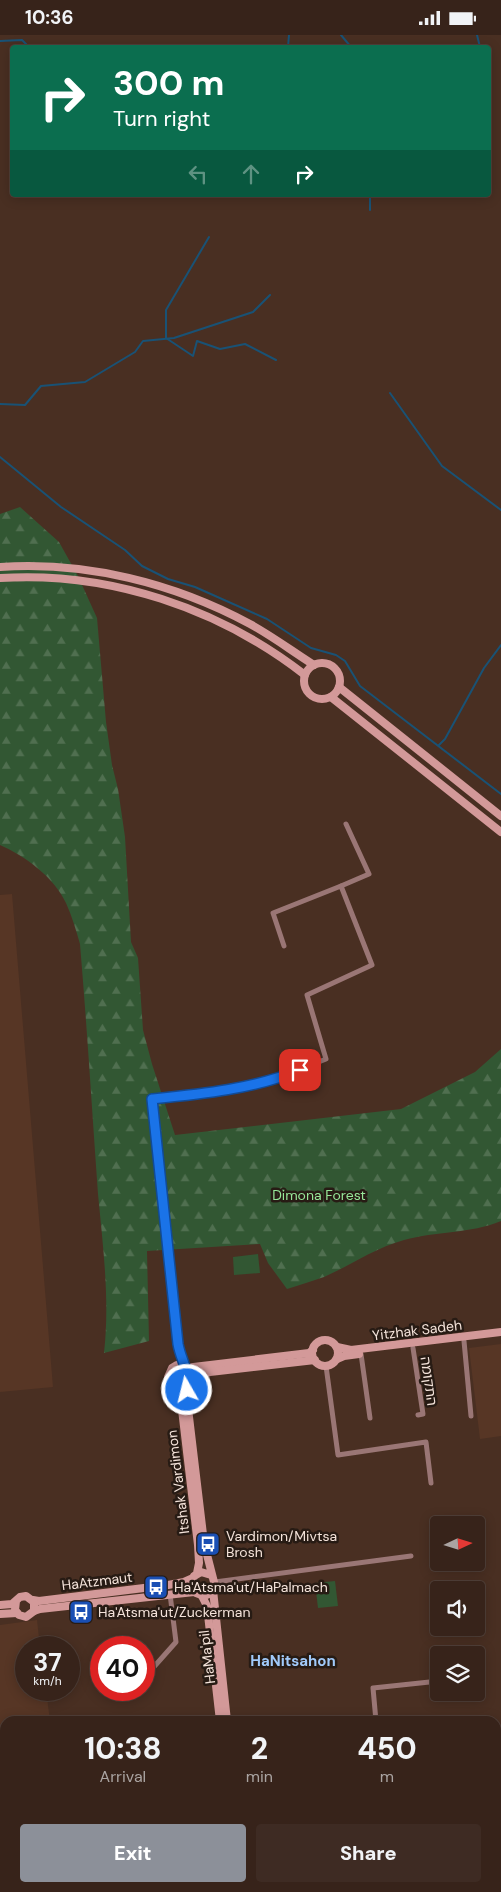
<!DOCTYPE html>
<meta charset="utf-8">
<style>
:root{--surface:#37231a;--page:#3e2b23;--text:#f1f3f6;--muted:#aaa4a2;--line:#514039;--accent:#8c9099}
body{margin:0;font-family:"DM Sans","Noto Sans Hebrew",sans-serif;background:var(--page);color:var(--text);height:100vh;display:flex;flex-direction:column;font-size:19px;white-space:nowrap}
*{box-sizing:border-box;margin:0}
p{font-size:16px;color:var(--muted)}
.icon{flex:none;width:28px;height:28px;fill:none;stroke:currentColor;stroke-width:2;stroke-linecap:round;stroke-linejoin:round}
.map{position:relative;flex:1;overflow:hidden}
.drawer{position:absolute;left:0px;top:1681px;width:501px;height:176px;display:flex;flex-direction:column;background:var(--surface);border-radius:15px 15px 0 0;box-shadow:0 2px 12px #0003,0 0 0 1px var(--line)}
.drawer>*{flex:none}
.banner{position:absolute;left:10px;top:10px;width:481px;height:152px;border-radius:5px;box-shadow:0 2px 12px #0003,0 0 0 1px var(--line);background:#0b6e4f;color:#fff;overflow:hidden}
.needle{width:32px;rotate:86deg}
.tools{position:absolute;left:430px;top:1481px;display:grid;gap:10px}
.tools a{display:grid;place-items:center;width:55px;height:55px;border-radius:5px;background:var(--surface);box-shadow:0 2px 12px #0003,0 0 0 1px var(--line);font-size:25px}
.speed{position:absolute;left:15px;top:1601px;display:flex;gap:10px;font-size:25px;font-weight:700;text-align:center}
.speed>*{display:grid;place-content:center;width:65px;height:65px;border-radius:50%;background:var(--surface);box-shadow:0 2px 12px #0003,0 0 0 1px var(--line);line-height:1}
.speed small{font-size:12px;font-weight:400}
.speed .limit{border:8px solid #d22;background:#fff;color:#111}
.pin{position:absolute;display:grid;place-items:center;width:42px;height:42px;color:#fff;margin:-21px;border-radius:10px;box-shadow:0 2px 8px #0006}
.me{position:absolute;width:55px;margin:-28px;rotate:352deg;stroke-linejoin:round;filter:drop-shadow(0 0 4px #0008)}
.turn{display:flex;align-items:center;gap:18px;height:105px;padding:0 20px;font-size:22px}
.turn .icon{width:65px;height:65px;stroke-width:2.5}
.turn b{display:block;font-size:35px;line-height:42px}
.lanes{display:flex;align-items:center;height:48px;padding:0 20px;background:#0003;justify-content:center;gap:25px;direction:ltr}
.lanes .off{opacity:.35}
.eta{display:flex;justify-content:space-evenly;align-items:center;height:85px;text-align:center}
.eta b{font-size:30px;font-weight:800;line-height:35px}
.action{display:flex;gap:10px;margin-top:auto;padding:10px 20px}
.action a{flex:1;height:58px;border-radius:5px;background:var(--accent);color:#fff;font-size:20px;font-weight:800;line-height:58px;text-align:center}
.action a+a{background:var(--page);color:var(--text)}
.status{display:flex;justify-content:space-between;align-items:center;height:35px;padding:0 25px;background:var(--surface);direction:ltr}
.status svg{height:14px;fill:currentColor}
.map>svg:first-child{display:block}
.built{fill:#573625}
.grass{fill:url(#grass-tufts)}
.forest{fill:url(#forest-firs)}
.garden{fill:#325733}
.lines{fill:none;stroke-linecap:round;stroke-linejoin:round}
.stream{stroke:#195275;stroke-width:2}
.street{stroke:#9a7675;stroke-width:5}
.secondary{stroke:#d39999;stroke-width:8}
.route-casing{stroke:#114b97;stroke-width:12}
.route{stroke:#1a73e8;stroke-width:9}
.labels{text-anchor:middle;stroke-width:5;stroke-linejoin:round;paint-order:stroke}
.park-label{font-size:14px;fill:#97e799;stroke:#271b14}
.street-label{font-size:14px;fill:#f4e3da;stroke:#271b14}
.poi-label{font-size:14px;fill:#f4e3da;stroke:#271b14;text-anchor:start}
.neighbourhood-label{font-size:15px;font-weight:bold;fill:#a1cafa;stroke:#271b14}
</style>
<div class="status"><b>10:36</b><svg viewBox="0 0 49 12"><path d="M0 12V9h3v3zM5 12V6h3v6zM10 12V3h3v9zM15 12V0h3v12zM26 1h20v11H26zM47 4h2v5h-2z"/></svg></div>
<div class="map">
<svg width="501" height="1857" viewBox="0 0 501 1857">
<defs>
<pattern id="grass-tufts" width="24" height="20" patternUnits="userSpaceOnUse" patternTransform="scale(1.25)"><rect width="24" height="20" fill="#325733"/><path d="M3 7l-1-3M5 7V3M7 7l1-3M15 17l-1-3M17 17v-4M19 17l1-3" fill="none" stroke="#506f50"/></pattern>
<pattern id="forest-firs" width="22" height="20" patternUnits="userSpaceOnUse" patternTransform="scale(1.25)"><rect width="22" height="20" fill="#325733"/><path d="M5 1l3.5 6h-7zM16 11l3.5 6h-7z" fill="#506f50"/></pattern>
</defs>
<rect width="100%" height="100%" fill="#492f22"/>
<!-- built -->
<g class="built">
<polygon points="12,859 53,1352 0,1357 0,860"/>
<polygon points="501,1309 501,1401 480,1404 469,1313"/>
<polygon points="37,1585 40,1612 26,1612 26,1655 46,1655 50,1686 5,1686 5,1708 0,1709 0,1590"/>
</g>
<!-- grass -->
<g class="grass">
<polygon points="5,1710 5,1794 0,1794 0,1711"/>
<polygon points="5,1828 5,1852 231,1852 232,1857 0,1857 0,1829"/>
</g>
<!-- forest -->
<path class="forest" d="M20 472 59 507 78 541 97 583 106 687 112 730 118 754 125 802 131 907 138 923 143 995 152 1029 175 1100 401 1074 475 1037 501 1014V1186C470 1199 436 1196 404 1205 375 1213 351 1230 324 1242 312 1246 300 1250 287 1254L268 1228 260 1209 147 1216 149 1306 104 1318C110 1266 103 1211 98 1159 92 1075 87 992 80 909 76 895 72 881 66 868 54 842 25 821 0 810V479Z"/>
<!-- garden -->
<g class="garden">
<polygon points="258,1219 260,1238 234,1240 233,1222"/>
<polygon points="335,1546 338,1571 318,1573 315,1548"/>
</g>
<g class="lines">
<!-- stream -->
<g class="stream">
<polyline points="341,0 351,12"/>
<polyline points="477,0 480,12"/>
<polyline points="0,6 22,5 29,12"/>
<polyline points="288,12 289,0"/>
<polyline points="182,160 183,160"/>
<polyline points="370,160 370,175"/>
<polyline points="209,202 166,275 166,303 193,321 197,306 220,314 245,309 276,325"/>
<polyline points="390,358 442,431 501,475"/>
<polyline points="0,369 25,370 41,351 85,347 135,317 143,306 174,303 253,277 270,260"/>
<polyline points="0,422 61,472 125,515 142,531 168,544 195,552 267,584 311,613 336,620 345,626 360,651 501,759"/>
<polyline points="439,710 445,704 484,633 501,610"/>
</g>
<!-- street -->
<g class="street">
<polyline points="341,851 369,839 346,789"/>
<polyline points="464,1306 471,1381"/>
<polyline points="413,1313 423,1379 418,1380"/>
<polyline points="361,1319 370,1383"/>
<polyline points="326,1331 338,1420 426,1407 431,1448"/>
<polyline points="184,1332 178,1309 152,1065 224,1056 287,1040 326,1024 307,960 372,930 341,851 273,878 284,911"/>
<polyline points="215,1547 411,1521"/>
<polyline points="144,1635 152,1634 176,1607 170,1559"/>
<polyline points="376,1686 373,1653 439,1646"/>
</g>
<!-- secondary -->
<g class="secondary">
<path d="M0 532C86 526 174 548 250 589 272 601 292 616 314 630"/>
<path d="M0 543C109 536 219 573 305 640"/>
<circle cx="322" cy="646" r="18"/>
<polyline points="339,652 501,781"/>
<polyline points="331,662 501,797"/>
<circle cx="325" cy="1318" r="13"/>
<polyline points="337,1312 351,1315 501,1297"/>
<polyline points="337,1324 344,1321 359,1319"/>
<polyline points="185,1333 309,1318 313,1315"/>
<polyline points="189,1347 197,1340 210,1337 315,1325"/>
<path d="M197 1538 199 1528 198 1510 181 1366C178 1357 172 1351 168 1342L172 1333 177 1330 183 1332 187 1336 189 1344 187 1365 204 1508 215 1551 211 1558 204 1561 196 1558 191 1552 194 1541 201 1537 211 1540"/>
<polyline points="213,1555 227,1686"/>
<polyline points="202,1561 207,1571 220,1686"/>
<polyline points="33,1565 39,1566 168,1550 184,1547 193,1543"/>
<polyline points="0,1570 12,1569 20,1562 26,1561 34,1567 34,1576 26,1582 19,1580 15,1575 16,1566"/>
<polyline points="34,1576 40,1574 194,1557"/>
<polyline points="0,1579 17,1578"/>
<polyline points="496,1746 501,1745"/>
<polyline points="496,1758 501,1758"/>
<polyline points="0,1805 5,1804"/>
<polyline points="0,1819 5,1818"/>
<polyline points="241,1852 242,1857"/>
<polyline points="247,1852 248,1857"/>
</g>
</g>
<g class="lines">
<!-- route casing -->
<g class="route-casing">
<path id="route" d="M187 1355C191 1338 181 1326 178 1309L152 1064C202 1059 253 1054 300 1035"/>
</g>
<!-- route -->
<use href="#route" class="route"/>
</g>
<!-- icons -->
<defs>
<g id="bus-square" transform="scale(1.25)"><rect x="-9" y="-9" width="18" height="18" rx="4" fill="#1a4fb4" stroke="#271b14"/><path d="M-5-6H5V4H4V6H2V4H-2V6H-4V4H-5ZM-3.5-4V0h7V-4ZM-3.5 1.2v1.5H-2V1.2ZM2 1.2v1.5H3.5V1.2Z" fill="#fff"/></g>
</defs>
<g fill-rule="evenodd">
<use href="#bus-square" x="208" y="1509"/>
<use href="#bus-square" x="156" y="1552"/>
<use href="#bus-square" x="81" y="1577"/>
</g>
<g class="labels">
<!-- park labels -->
<g class="park-label">
<text x="319" y="1165">Dimona Forest</text>
</g>
<!-- street labels -->
<g class="street-label">
<text transform="translate(417 1295) rotate(-7)" y="5">Yitzhak Sadeh</text>
<text transform="translate(429 1346) rotate(82)" y="5">התקומה</text>
<text transform="translate(178 1447) rotate(-97)" y="5">Itshak Vardimon</text>
<text transform="translate(97 1546) rotate(-7)" y="5">HaAtzmaut</text>
<text transform="translate(207 1622) rotate(-97)" y="5">HaMa'pil</text>
</g>
<!-- poi labels -->
<g class="poi-label">
<text x="226" y="1506">Vardimon/Mivtsa<tspan x="226" dy="16">Brosh</tspan></text>
<text x="174" y="1557">Ha'Atsma'ut/HaPalmach</text>
<text x="98" y="1582">Ha'Atsma'ut/Zuckerman</text>
</g>
<!-- neighbourhood labels -->
<g class="neighbourhood-label">
<text x="293" y="1631">HaNitsahon</text>
</g>
</g>
</svg>
<div class="tools">
<a><svg class="needle" viewBox="-14 -14 28 28"><path d="M0-13l5 13h-10z" fill="#e53935"/><path d="M0 13l5-13h-10z" fill="#aaa4a2"/></svg></a>
<a><svg class="icon" aria-label="sound" viewBox="0 0 24 24"><path d="M4 9h4l5-4v14l-5-4H4zM17 9q2 3 0 6"/></svg></a>
<a><svg class="icon" aria-label="layers" viewBox="0 0 24 24"><path d="M12 4l9 5-9 5-9-5zM3 14l9 5 9-5"/></svg></a>
</div>
<div class="speed"><div>37<small>km/h</small></div><div class="limit">40</div></div>
<div class="pin" style="left:300px;top:1035px;background:#d93025"><svg class="icon" aria-label="arrive" viewBox="0 0 24 24"><path d="M6 21V4h12l-3 4 3 4H6"/></svg></div>
<svg class="me" style="left:187px;top:1355px" viewBox="-20 -20 40 40"><circle r="17" fill="#1a73e8" stroke="#fff" stroke-width="3"/><path d="M0-11L8 9 0 5-8 9z" fill="#fff"/></svg>
<div class="banner">
<div class="turn"><svg class="icon" aria-label="right" viewBox="0 0 24 24"><path d="M7 20v-9h11M14 6l5 5-5 5"/></svg><div><b>300 m</b>Turn right</div></div>
<div class="lanes"><svg class="icon off" aria-label="left" viewBox="0 0 24 24"><path d="M17 20v-9H6M10 6l-5 5 5 5"/></svg><svg class="icon off" aria-label="ahead" viewBox="0 0 24 24"><path d="M12 20V5M6 11l6-6 6 6"/></svg><svg class="icon" aria-label="right" viewBox="0 0 24 24"><path d="M7 20v-9h11M14 6l5 5-5 5"/></svg></div>
</div>
<section class="drawer">
<div class="eta">
<div><b>10:38</b><p>Arrival</p></div>
<div><b>2</b><p>min</p></div>
<div><b>450</b><p>m</p></div>
</div>
<div class="action"><a>Exit</a><a>Share</a></div>
</section>
</div>
